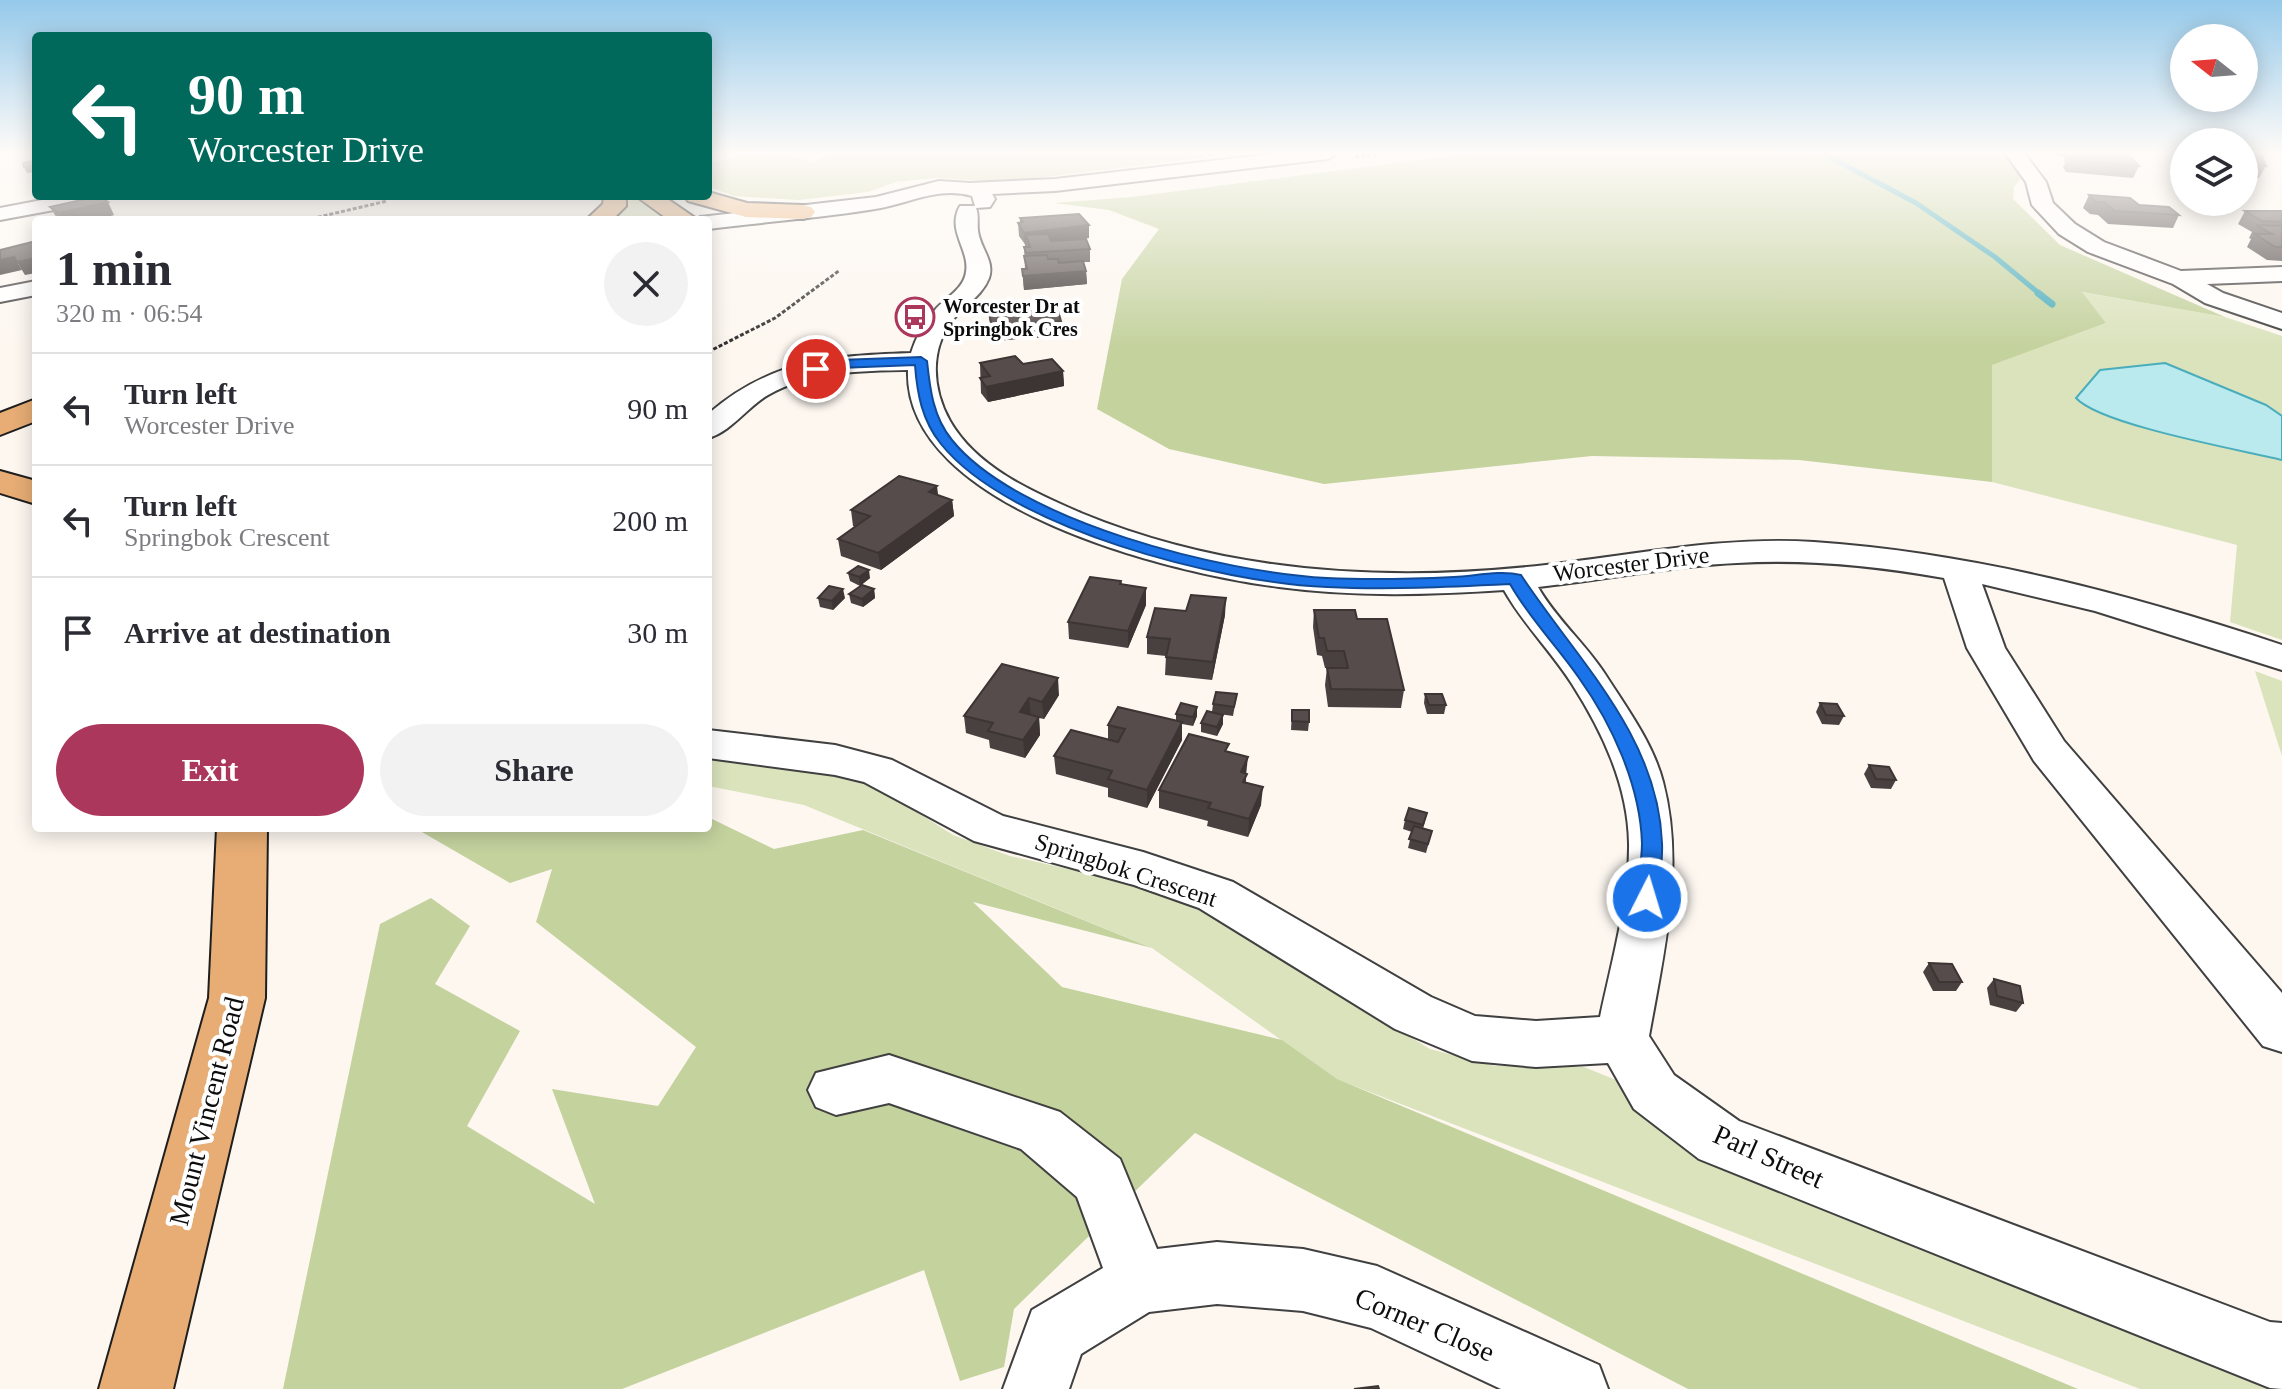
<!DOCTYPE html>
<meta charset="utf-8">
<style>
:root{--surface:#fff;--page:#f2f2f3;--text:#2b2b33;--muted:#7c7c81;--line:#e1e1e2;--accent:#ac375c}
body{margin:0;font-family:"Times New Roman",serif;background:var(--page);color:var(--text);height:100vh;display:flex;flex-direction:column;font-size:30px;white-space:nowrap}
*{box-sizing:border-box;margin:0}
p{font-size:26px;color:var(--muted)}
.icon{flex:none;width:44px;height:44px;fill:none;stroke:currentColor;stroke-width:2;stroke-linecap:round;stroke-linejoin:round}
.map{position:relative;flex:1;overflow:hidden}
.drawer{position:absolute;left:32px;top:216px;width:680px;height:616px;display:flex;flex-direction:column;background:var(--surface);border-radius:8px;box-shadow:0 4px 20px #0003}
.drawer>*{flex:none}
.top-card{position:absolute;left:32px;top:32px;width:680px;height:168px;border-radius:8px;box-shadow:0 4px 20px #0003;background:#00695c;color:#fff;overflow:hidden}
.needle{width:52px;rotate:287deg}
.buttons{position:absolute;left:2170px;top:24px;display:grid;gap:16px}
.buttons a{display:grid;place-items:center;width:88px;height:88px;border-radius:50%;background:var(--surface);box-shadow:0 4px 20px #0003;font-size:40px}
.pin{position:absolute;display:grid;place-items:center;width:68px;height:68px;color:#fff;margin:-34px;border:4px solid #fff;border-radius:50%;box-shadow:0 2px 8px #0007}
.me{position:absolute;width:88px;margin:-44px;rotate:5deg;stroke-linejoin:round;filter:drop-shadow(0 0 6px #0008)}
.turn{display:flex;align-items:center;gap:28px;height:168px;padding:0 24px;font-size:36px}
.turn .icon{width:104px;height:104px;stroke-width:2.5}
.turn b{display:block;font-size:56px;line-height:68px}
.round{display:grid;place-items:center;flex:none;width:84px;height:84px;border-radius:42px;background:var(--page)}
.head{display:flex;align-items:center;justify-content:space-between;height:136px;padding:0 24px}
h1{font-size:48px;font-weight:600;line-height:60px}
.action{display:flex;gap:16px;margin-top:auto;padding:16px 24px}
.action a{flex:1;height:92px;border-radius:48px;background:var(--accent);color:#fff;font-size:32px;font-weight:600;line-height:92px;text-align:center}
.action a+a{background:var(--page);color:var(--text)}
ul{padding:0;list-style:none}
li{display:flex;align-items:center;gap:24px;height:112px;padding:0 24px;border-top:2px solid var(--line)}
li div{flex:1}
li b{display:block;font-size:30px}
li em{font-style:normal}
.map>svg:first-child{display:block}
.green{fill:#dbe3bd}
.forest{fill:#c4d29e}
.water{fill:#bae9ee;stroke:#4aadbc;stroke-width:2}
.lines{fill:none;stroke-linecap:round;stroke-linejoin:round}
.stream-far1{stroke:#4aadbc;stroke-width:5}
.stream{stroke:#4aadbc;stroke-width:7}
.minor-casing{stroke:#404040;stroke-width:4}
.major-casing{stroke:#1e1e1e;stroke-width:4}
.path{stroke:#2f2f2f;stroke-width:3;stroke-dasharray:4 2;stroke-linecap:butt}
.minor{fill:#fff;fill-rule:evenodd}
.major{fill:#e7ad75;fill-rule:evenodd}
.wall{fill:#494140}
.shaded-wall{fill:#3c3534}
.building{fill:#554c4b;stroke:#3c3534;stroke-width:2}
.route{fill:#1a73e8;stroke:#114b97;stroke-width:2}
.labels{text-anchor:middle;stroke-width:8;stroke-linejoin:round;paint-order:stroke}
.far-poi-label{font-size:20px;font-weight:bold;fill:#0d0d0d;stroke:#fff;text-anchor:start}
.street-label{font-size:24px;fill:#0d0d0d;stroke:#fff}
.near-street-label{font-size:28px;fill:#0d0d0d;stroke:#fff}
</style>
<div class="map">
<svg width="2282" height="1389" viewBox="0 0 2282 1389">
<rect width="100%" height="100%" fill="#fdf7f0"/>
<!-- green -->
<g class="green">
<polygon points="642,197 671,220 605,220 622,203"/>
<polygon points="2081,292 2225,317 2282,336 2282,640 2230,622 2237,545 1992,482 1991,365 2106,323"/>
<polygon points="2255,671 2282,681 2282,756"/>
<polygon points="708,756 840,772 876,786 953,835 1010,856 1131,883 1203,912 1430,1049 1495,1066 1584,1067 1616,1080 1688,1140 2282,1389 2140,1389 1336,1079 1152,948 804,805 708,786"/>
</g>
<!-- forest -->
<g class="forest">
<polygon points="836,153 1241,153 1003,182 936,178 895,182 868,192 799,200 733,196 708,186 708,164 741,156 793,156 811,162"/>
<polygon points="1474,153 2003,153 2021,178 2014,187 2013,199 2060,245 2225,317 2082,292 2106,323 1992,365 1992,482 1799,460 1592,456 1324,484 1169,449 1097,409 1122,279 1159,229 1109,210 1054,203 1131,197"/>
<polygon points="708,817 774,849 863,830 1152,948 973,902 1062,987 1282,1040 1337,1079 2078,1389 1688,1389 1195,1133 1014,1309 1004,1367 960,1381 924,1270 622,1389 283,1389 380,924 431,898 470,926 435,984 520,1031 467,1126 595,1204 552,1089 658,1106 696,1047 536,922 552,869 510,883 415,828 708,828"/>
</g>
<!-- water -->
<path class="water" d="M2165 363 2266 405 2282 416V460C2241 450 2100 425 2076 398L2100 370Z"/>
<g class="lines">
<!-- stream-far1 -->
<polyline class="stream-far1" points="1822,153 1916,203 1995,257 2041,295"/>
<!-- stream -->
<polyline class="stream" points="2038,293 2052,304"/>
<!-- minor casing -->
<g class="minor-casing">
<g id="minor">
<path d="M1280 153H1338L1328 159 1055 191 992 194 995 199 990 207 976 208C979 216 977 223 978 231 980 248 995 261 989 278 983 294 968 303 957 315 929 345 931 387 950 421 977 468 1033 492 1081 513 1229 574 1388 583 1546 565 1635 555 1724 536 1814 542 1975 553 2129 594 2282 645V670L2095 611 1982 584 2005 648 2064 741 2282 993V1052L2263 1046 2034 761 1967 648 1944 578C1876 566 1806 559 1737 563 1670 566 1604 580 1538 587 1556 619 1585 643 1605 674 1626 707 1653 743 1663 782 1685 866 1664 952 1649 1036L1674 1075 1739 1121 2270 1322 2282 1323V1389L2270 1388 1699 1159 1634 1109 1608 1063 1536 1067 1472 1061 1395 1029 1199 908 1134 885 974 841 864 782 835 775 708 758V730L835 745 892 760 1003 816 1143 852 1233 882 1431 997 1475 1016 1536 1021 1600 1017C1611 965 1630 896 1629 843 1628 785 1602 731 1572 684 1551 651 1523 624 1504 590 1429 595 1354 597 1279 587 1174 574 903 508 908 370 861 371 810 371 768 395 747 407 731 432 708 438V414C772 359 830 356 911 353 916 337 924 323 935 310 945 298 964 289 966 272 970 250 946 230 960 206H975L972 196C938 186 908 204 875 209 820 218 763 222 708 229V220H698L700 217 876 197 939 181 970 183 1055 179Z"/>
<polygon points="2005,153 2024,153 2046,182 2053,203 2075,224 2104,242 2181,271 2282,267 2282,281 2207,284 2223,293 2282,313 2282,329 2205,303 2173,284 2088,252 2059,234 2032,205 2026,182"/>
<polygon points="63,196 107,196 97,202 0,220 0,208"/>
<polygon points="36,281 36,295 0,302 0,288"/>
<polygon points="889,1055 1060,1112 1120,1159 1157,1249 1217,1242 1303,1249 1377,1266 1599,1365 1608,1389 1501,1389 1371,1328 1303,1311 1217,1304 1149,1312 1081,1354 1069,1389 1003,1389 1032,1310 1103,1268 1077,1197 1021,1149 889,1103 836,1115 816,1107 808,1090 816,1073"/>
</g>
</g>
<!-- major casing -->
<g class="major-casing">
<g id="major">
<polygon points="708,192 747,203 803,205 811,207 815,212 811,217 803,219 746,217 688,201 685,196 708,196"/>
<polygon points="604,196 626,196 626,206 612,220 586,220 603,204"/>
<polygon points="636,196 663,196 698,220 669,220"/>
<polygon points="36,399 36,421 0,435 0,413"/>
<polygon points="0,471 36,481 36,504 0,493"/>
<polygon points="217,828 267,828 265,998 173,1389 99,1389 209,998"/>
</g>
</g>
<!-- path -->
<g class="path">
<polyline points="1355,157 1389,153"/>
<polyline points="306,220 387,201"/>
<polyline points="708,352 775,318 840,270"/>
</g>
<!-- minor -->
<use href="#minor" class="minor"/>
<!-- major -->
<use href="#major" class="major"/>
</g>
<!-- wall -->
<g class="wall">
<polygon points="2056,153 2127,153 2139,166 2133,178 2066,172 2063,167 2065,163 2064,160 2065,157 2057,156"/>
<polygon points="2244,153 2266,166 2259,178 2244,176"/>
<polygon points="2089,195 2179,215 2173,228 2108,224 2098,215 2090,214 2083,208"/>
<polygon points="50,207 114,215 92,220 58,220"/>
<polygon points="2245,211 2282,211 2282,261 2267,260 2247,247 2251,239 2249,238 2252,232 2238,224"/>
<polygon points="1020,218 1089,238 1071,240 1090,249 1090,262 1083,262 1086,271 1087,284 1024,290 1022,269 1025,269 1024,247 1027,247 1019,236 1018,223 1020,222"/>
<polygon points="987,306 1012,312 1037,311 1037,306 1061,321 1062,336 993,341"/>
<polygon points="980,363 1023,364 1063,371 1064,386 988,402 981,393"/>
<polygon points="938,495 952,500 954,516 881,570 841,556 838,539 856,527 853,526 851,510"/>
<polygon points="848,573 870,578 860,586 850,581"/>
<polygon points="1121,581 1122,584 1146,588 1146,605 1128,648 1069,639 1068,622"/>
<polygon points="874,589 875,598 863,607 851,603 849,594"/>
<polygon points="818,598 845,598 833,610 820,607"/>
<polygon points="1314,610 1357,619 1404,690 1401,708 1328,707 1325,685 1327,668 1325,668 1322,656 1317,655 1313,627"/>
<polygon points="1225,615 1212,680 1165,675 1166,656 1147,654 1147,637"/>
<polygon points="1002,664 1059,695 1044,719 1039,718 1040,735 1025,758 990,748 989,740 966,733 964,716"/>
<polygon points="1237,694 1233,716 1219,714 1223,715 1223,724 1217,736 1201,732 1201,723 1212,712 1213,704"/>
<polygon points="1425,694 1446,705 1444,714 1427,714 1424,703"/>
<polygon points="1820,703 1844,716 1839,725 1822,724 1816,712"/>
<polygon points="1197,707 1197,716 1193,726 1182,724 1182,740 1147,808 1108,797 1108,788 1056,774 1054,756 1108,740 1108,725 1176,721 1176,714"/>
<polygon points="1292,710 1309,722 1308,731 1291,730"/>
<polygon points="1228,752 1246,774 1246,783 1261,805 1248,837 1207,826 1208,821 1159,808 1159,790"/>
<polygon points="1869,765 1896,780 1891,789 1871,788 1864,774"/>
<polygon points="1427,813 1423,829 1432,831 1426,853 1408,848 1412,832 1403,829 1405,820"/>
<polygon points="1929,963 1962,982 1956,991 1933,991 1923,972"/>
<polygon points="1994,979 2023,1003 2016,1012 1990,1005 1987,988"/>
</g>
<!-- shaded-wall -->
<g class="shaded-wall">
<polygon points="36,165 36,172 27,173 24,167"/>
<polygon points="108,202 114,215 92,220 62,220 59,213"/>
<polygon points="1089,225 1089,238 1029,245 1026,235 1026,246 1025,246 1024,233"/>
<polygon points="14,257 22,270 0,275 0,260"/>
<polygon points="36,258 36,273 25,275 17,262"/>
<polygon points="1086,271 1087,284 1024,290 1023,276"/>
<polygon points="1063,371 1064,386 988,402 986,387"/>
<polygon points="937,486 939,502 929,492"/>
<polygon points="952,500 954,516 881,570 878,553"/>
<polygon points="869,570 870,578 860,586 859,577"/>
<polygon points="1146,588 1146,605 1128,648 1128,631"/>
<polygon points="843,589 845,598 833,610 832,601"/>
<polygon points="874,589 875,598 863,607 862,599"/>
<polygon points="1226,598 1225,615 1212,680 1213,662"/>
<polygon points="1058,678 1059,695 1044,719 1042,702"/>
<polygon points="1029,698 1031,716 1020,712"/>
<polygon points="1197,707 1197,716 1193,726 1193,717"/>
<polygon points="1223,715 1223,724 1217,736 1217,727"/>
<polygon points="1039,717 1040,735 1025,758 1023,740"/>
<polygon points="1182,722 1182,740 1147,808 1147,790"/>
<polygon points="1248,757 1246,775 1241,772"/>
<polygon points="1263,787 1261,805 1248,837 1249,819"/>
</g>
<!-- building -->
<g class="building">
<polygon points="2071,153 2127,153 2139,166 2072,160 2068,156 2073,156"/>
<polygon points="2244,153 2260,153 2266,166 2244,163"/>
<polygon points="36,160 36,165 24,167 23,163"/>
<polygon points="2089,195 2130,198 2139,205 2169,207 2179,215 2115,211 2104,202 2096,202"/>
<polygon points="99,196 108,202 59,213 50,207"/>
<polygon points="2245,211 2282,211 2282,222 2262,221"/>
<polygon points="1079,214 1089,225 1024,233 1018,223 1023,222 1020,218"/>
<polygon points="2256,225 2282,226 2282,247 2275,247 2255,234 2272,234"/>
<polygon points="1048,234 1051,241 1086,239 1090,249 1026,253 1024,247 1030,247 1026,235"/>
<polygon points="36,241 36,258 17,262 14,257 0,260 0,250"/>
<polygon points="1047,255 1048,259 1058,259 1059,263 1083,261 1086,271 1023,276 1022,269 1027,269 1024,256"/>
<polygon points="1011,304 1012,312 1038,311 1037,306 1056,304 1061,321 992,326 987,306"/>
<polygon points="1015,356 1023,364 1052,359 1063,371 986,387 980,378 990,376 980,363"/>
<polygon points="899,476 937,486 929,492 952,500 878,553 838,539 870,516 851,510"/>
<polygon points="858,566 869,570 859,577 848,573"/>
<polygon points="1090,577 1121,581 1120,584 1146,588 1128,631 1068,622"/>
<polygon points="862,585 874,589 862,599 849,594"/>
<polygon points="829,586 843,589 832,601 818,598"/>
<polygon points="1191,595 1226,598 1213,662 1166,657 1170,639 1147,637 1155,608 1186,611"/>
<polygon points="1314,610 1355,610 1357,619 1387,619 1404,690 1331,689 1327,668 1348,668 1344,651 1327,651 1324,638 1319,638"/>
<polygon points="1002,664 1058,678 1042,702 1029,698 1020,712 1039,717 1023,740 988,731 993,723 964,716"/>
<polygon points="1216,692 1237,694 1234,707 1213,704"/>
<polygon points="1425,694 1442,694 1446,705 1429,705"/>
<polygon points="1181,703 1197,707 1193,717 1176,714"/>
<polygon points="1820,703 1837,704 1844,716 1826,715"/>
<polygon points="1118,707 1182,722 1147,790 1108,779 1112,771 1054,756 1071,730 1118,742 1125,729 1108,725"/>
<polygon points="1292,710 1309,710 1309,722 1292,721"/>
<polygon points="1207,711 1223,715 1217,727 1201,723"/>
<polygon points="1189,734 1229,744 1225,751 1248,757 1241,772 1247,774 1243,782 1263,787 1249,819 1208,808 1211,803 1159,790"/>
<polygon points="1869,765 1889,767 1896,780 1876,779"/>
<polygon points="1409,808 1427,813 1423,825 1405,820"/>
<polygon points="1414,826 1432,831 1428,844 1409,839"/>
<polygon points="1929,963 1952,964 1962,982 1939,982"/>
<polygon points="1994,979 2020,986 2023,1003 1997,996"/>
<polygon points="1378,1386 1379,1389 1354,1389"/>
</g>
<!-- sky -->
<linearGradient id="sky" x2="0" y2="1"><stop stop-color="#95c9ea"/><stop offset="0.44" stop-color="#fefbf8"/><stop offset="1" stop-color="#fefbf8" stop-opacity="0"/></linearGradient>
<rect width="2282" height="347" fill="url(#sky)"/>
<!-- route -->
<path class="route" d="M921 357 927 361C930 389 933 417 952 440 1018 522 1225 573 1327 578 1369 580 1412 579 1454 577 1475 576 1500 570 1521 575 1576 659 1658 735 1662 843 1663 861 1659 880 1658 898L1654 904 1647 907 1639 904 1636 898C1638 880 1642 861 1642 843 1640 785 1612 724 1579 678 1557 646 1529 618 1510 584 1449 587 1388 590 1327 587 1221 583 1009 529 941 444 922 421 917 393 915 365L839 368 816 373 810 369 839 360Z"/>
<!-- icons -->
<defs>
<g id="bus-ring" transform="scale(2)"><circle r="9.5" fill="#fff" stroke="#ac375c" stroke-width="1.5"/><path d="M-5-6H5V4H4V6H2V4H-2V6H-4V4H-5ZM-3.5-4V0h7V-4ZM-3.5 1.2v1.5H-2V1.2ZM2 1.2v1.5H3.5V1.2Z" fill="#ac375c"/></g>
</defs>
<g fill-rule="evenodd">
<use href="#bus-ring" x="915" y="317"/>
</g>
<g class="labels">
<!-- far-poi labels -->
<g class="far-poi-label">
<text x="943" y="313">Worcester Dr at<tspan x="943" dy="23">Springbok Cres</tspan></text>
</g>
<!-- street labels -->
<g class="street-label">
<text transform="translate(1631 564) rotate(-7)" y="8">Worcester Drive</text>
<text transform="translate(1126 870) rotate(18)" y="8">Springbok Crescent</text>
</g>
<!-- near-street labels -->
<g class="near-street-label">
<text transform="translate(206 1111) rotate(-76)" y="10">Mount Vincent Road</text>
<text transform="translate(1769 1156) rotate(24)" y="10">Parl Street</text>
<text transform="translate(1425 1324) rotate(23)" y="10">Corner Close</text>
</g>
</g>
</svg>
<div class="buttons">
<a><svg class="needle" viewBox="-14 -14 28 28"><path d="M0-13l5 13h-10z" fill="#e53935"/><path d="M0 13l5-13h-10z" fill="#7c7c81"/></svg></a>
<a><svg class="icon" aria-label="layers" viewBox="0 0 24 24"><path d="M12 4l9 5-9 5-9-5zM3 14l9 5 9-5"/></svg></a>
</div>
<div class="pin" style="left:816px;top:369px;background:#d93025"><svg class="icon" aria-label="arrive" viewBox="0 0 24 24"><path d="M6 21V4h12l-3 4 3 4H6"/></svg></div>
<svg class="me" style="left:1647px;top:898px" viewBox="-20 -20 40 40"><circle r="17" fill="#1a73e8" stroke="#fff" stroke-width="3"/><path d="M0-11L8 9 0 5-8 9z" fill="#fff"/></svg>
<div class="top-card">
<div class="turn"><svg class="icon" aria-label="left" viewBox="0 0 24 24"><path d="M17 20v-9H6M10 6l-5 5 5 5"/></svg><div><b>90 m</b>Worcester Drive</div></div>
</div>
<section class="drawer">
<div class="head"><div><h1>1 min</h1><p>320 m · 06:54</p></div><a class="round"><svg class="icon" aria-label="close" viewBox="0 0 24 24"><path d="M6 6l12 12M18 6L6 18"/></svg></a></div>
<ul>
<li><svg class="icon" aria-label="left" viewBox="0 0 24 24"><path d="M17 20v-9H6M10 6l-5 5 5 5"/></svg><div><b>Turn left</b><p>Worcester Drive</p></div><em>90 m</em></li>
<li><svg class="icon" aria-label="left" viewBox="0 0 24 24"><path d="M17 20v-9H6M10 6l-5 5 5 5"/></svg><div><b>Turn left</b><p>Springbok Crescent</p></div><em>200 m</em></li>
<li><svg class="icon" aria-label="arrive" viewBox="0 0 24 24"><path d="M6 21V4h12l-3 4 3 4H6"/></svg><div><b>Arrive at destination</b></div><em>30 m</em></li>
</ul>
<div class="action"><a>Exit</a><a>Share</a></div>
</section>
</div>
